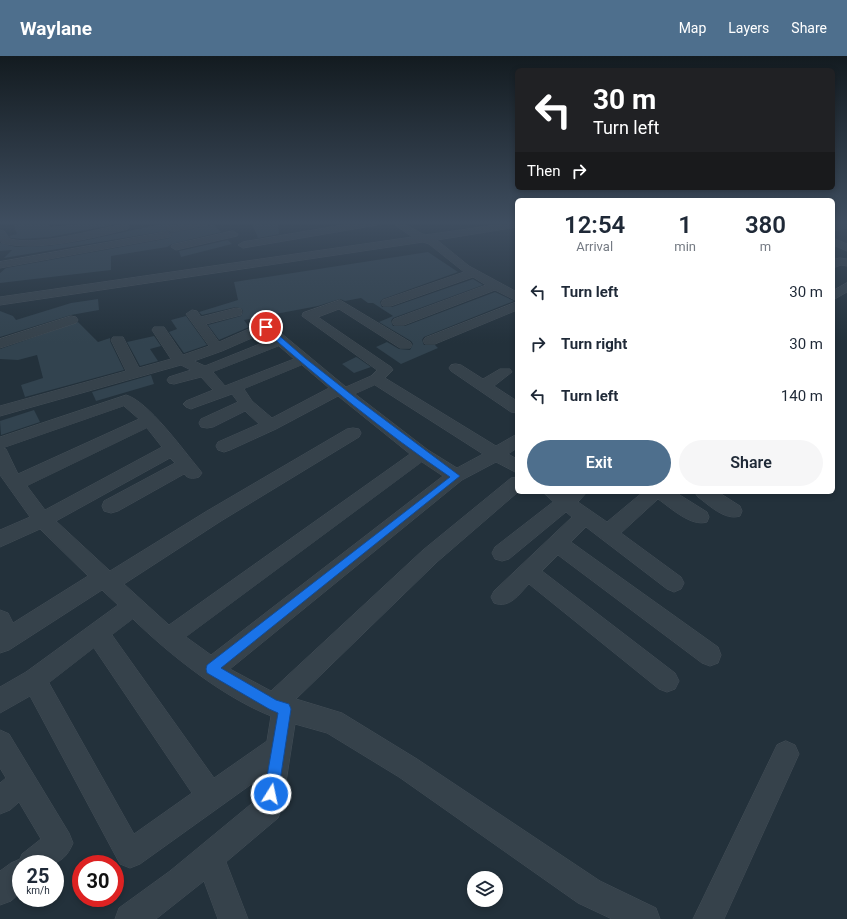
<!DOCTYPE html>
<style>
:root{--surface:#fff;--page:#f6f6f7;--text:#1f2937;--muted:#747a83;--accent:#4e6f8d}
body{margin:0;font-family:Roboto,sans-serif;background:var(--page);color:var(--text);height:100vh;display:flex;flex-direction:column;font-size:15px;white-space:nowrap}
*{box-sizing:border-box;margin:0}
p{font-size:13px;color:var(--muted)}
.icon{flex:none;width:22px;height:22px;fill:none;stroke:currentColor;stroke-width:2;stroke-linecap:round;stroke-linejoin:round}
.map{position:relative;flex:1;overflow:hidden}
.side{position:absolute;left:515px;top:142px;width:320px;height:296px;display:flex;flex-direction:column;background:var(--surface);border-radius:6px;box-shadow:0 2px 6px #0003}
.side>*{flex:none}
.top-card{position:absolute;left:515px;top:12px;width:320px;height:122px;border-radius:6px;box-shadow:0 2px 6px #0003;background:#202124;color:#fff;overflow:hidden}
.fabs{position:absolute;left:467px;top:815px;display:grid;gap:8px}
.fabs a{display:grid;place-items:center;width:36px;height:36px;border-radius:50%;background:var(--surface);box-shadow:0 2px 6px #0003;font-size:20px}
.speed{position:absolute;left:12px;top:799px;display:flex;gap:8px;font-size:20px;font-weight:700;text-align:center}
.speed>*{display:grid;place-content:center;width:52px;height:52px;border-radius:50%;background:var(--surface);box-shadow:0 2px 6px #0003;line-height:1}
.speed small{font-size:10px;font-weight:400}
.speed .limit{border:6px solid #d22;background:#fff;color:#111}
.pin{position:absolute;display:grid;place-items:center;width:34px;height:34px;color:#fff;margin:-17px;border:2px solid #fff;border-radius:50%;box-shadow:0 1px 4px #0007}
.me{position:absolute;width:44px;margin:-22px;rotate:10deg;stroke-linejoin:round;filter:drop-shadow(0 0 3px #0008)}
.turn{display:flex;align-items:center;gap:14px;height:84px;padding:0 12px;font-size:18px}
.turn .icon{width:52px;height:52px;stroke-width:2.5}
.turn b{display:block;font-size:28px;line-height:34px}
.then{display:flex;align-items:center;height:38px;padding:0 12px;background:#0003;gap:8px;font-size:15px}
.eta{display:flex;justify-content:space-evenly;align-items:center;height:68px;text-align:center}
.eta b{font-size:24px;font-weight:600;line-height:28px}
.cta{display:flex;gap:8px;margin-top:auto;padding:8px 12px}
.cta a{flex:1;height:46px;border-radius:24px;background:var(--accent);color:#fff;font-size:16px;font-weight:600;line-height:46px;text-align:center}
.cta a+a{background:var(--page);color:var(--text)}
ul{padding:0;list-style:none}
li{display:flex;align-items:center;gap:12px;height:52px;padding:0 12px}
li div{flex:1}
li b{display:block;font-size:15px}
li em{font-style:normal}
header{display:flex;align-items:center;gap:24px;box-sizing:border-box;height:56px;padding:0 20px;background:var(--accent);color:#fff}
header strong{font-size:19px}
nav{display:flex;gap:22px;margin-inline-start:auto;font-size:14px}
.map>svg:first-child{display:block}
.building{fill:#32434f}
.lines{fill:none;stroke-linecap:round;stroke-linejoin:round}
.minor-casing{stroke:#434e57;stroke-width:1}
.minor{fill:#36424b;fill-rule:evenodd}
.route{fill:#1a73e8;stroke:#114b97}
</style>
<header>
<strong>Waylane</strong>
<nav><a>Map</a><a>Layers</a><a>Share</a></nav>
</header>
<div class="map">
<svg width="847" height="863" viewBox="0 0 847 863">
<rect width="100%" height="100%" fill="#23313b"/>
<!-- building -->
<g class="building">
<polygon points="15,166 50,166 50,171 98,166 111,166 112,169 50,181 22,183 11,182 9,180 17,178 15,173"/>
<polygon points="171,166 187,166 168,170 166,173 171,177 211,169 213,168 221,176 172,188 167,191 111,200 111,214 0,227 0,217 6,212 170,182 172,179 166,175 4,202 12,194 0,195 0,187 16,191 48,190 82,185"/>
<polygon points="251,166 278,166 279,178 258,182"/>
<polygon points="228,184 232,188 181,201 179,195"/>
<polygon points="428,196 458,216 383,243 380,246 382,251 392,251 473,223 483,229 393,262 391,265 393,270 405,270 495,236 514,245 424,281 422,284 424,289 435,289 438,292 401,308 376,291 387,286 399,293 410,294 413,288 411,285 379,266 393,260 373,247 368,247 361,242 345,245 340,243 318,250 244,264 249,271 219,284 208,269 241,260 243,256 242,253 236,251 202,259 199,256 238,244 234,226"/>
<polygon points="98,243 99,254 71,259 0,281 0,255 13,260 16,264 71,247"/>
<polygon points="186,260 207,289 184,297 169,276 177,273 171,264"/>
<polygon points="78,266 98,286 110,282 110,285 124,314 25,341 21,329 43,322 37,299 18,304 0,303 0,293"/>
<polygon points="154,280 161,290 150,293 158,305 140,310 127,286"/>
<polygon points="356,301 358,302 371,311 354,317 342,308"/>
<polygon points="151,319 154,328 96,345 92,336"/>
<polygon points="34,354 40,366 1,379 0,365"/>
</g>
<g class="lines">
<!-- minor casing -->
<g class="minor-casing">
<g id="minor">
<polygon points="193,166 212,166 211,168 172,176 167,173 168,171"/>
<polygon points="361,166 382,166 377,169 243,192 238,189 243,186"/>
<path d="M391 166C404 165 413 174 425 179L517 166V171L437 184 469 210 517 236V245L495 234 404 269H394L392 266 394 263 486 229 473 221 391 250H383L381 247 383 244 464 216 429 188 423 186 0 249V241L412 181Z"/>
<polygon points="847,166 847,172 833,175 833,169"/>
<path d="M124 168 128 169 129 171 128 173C93 182 37 196 2 187L0 184V174L4 175 10 183C39 190 93 174 124 168Z"/>
<polygon points="233,175 238,178 237,180 176,194 171,191 172,189"/>
<polygon points="166,176 171,179 170,181 0,212 0,206"/>
<polygon points="833,182 847,188 847,195 833,189"/>
<polygon points="840,202 847,203 847,210 841,209 833,212 833,204"/>
<polygon points="847,227 847,236 833,244 833,235"/>
<path d="M340 244 410 286 412 289 410 292H400L339 253 318 261 391 311 393 314 385 322 496 390 517 378V392L508 398 517 403V417L496 406 462 424 230 613 271 635 423 494 511 422 517 421 518 436 437 506 296 643 342 657 417 703 600 825 656 852 660 863H612L578 847 399 721 327 677 295 668 282 752 278 762 226 806 248 863H218L204 825 156 863H115L119 852 170 815 256 744 260 722 140 808 130 812 120 808 30 640 0 657V631L26 616 118 549 102 534 9 594 0 597V554L8 557 13 567 88 520 40 473 0 491V474L30 461 0 419V381L126 339C148 345 183 394 199 413L202 417 199 421C193 423 188 423 184 418L118 455 111 457 104 455 102 450 104 445 175 407 170 402 56 465 110 515 207 455 347 373 353 372 359 373 361 377 359 381 221 465 124 528 169 569 410 398 338 340 276 373 230 394 224 396 218 394 216 390 218 386 259 368 245 355 213 371 207 372 201 371 199 367 201 363 238 346 232 338 196 351 191 353 186 351 183 348 186 345 213 334 201 321 174 328 169 327 167 324 169 321 191 314 181 309 0 360V350L126 315 111 284 113 281H123L139 312 171 303 152 274 154 271H164L183 299 209 290 186 258 192 254 197 255 201 261 236 252 241 253 242 256 241 259 206 268 219 286 260 268H270L346 331 371 320 377 314 302 260 303 257ZM264 277 272 283 205 310 194 305 222 295ZM279 290 294 303 225 330 213 316ZM302 309 329 332 272 362 252 345 244 333ZM375 329 483 398 457 412 428 394 355 338ZM124 350 139 363 18 418 6 393 3 392ZM147 372 162 391 45 454 27 430ZM422 406 443 420 211 599 186 581ZM133 563C170 599 223 641 271 660L267 685 214 722 112 579ZM94 592 192 737 134 778 49 627Z"/>
<polygon points="517,246 517,254 435,288 425,288 423,285 425,282"/>
<polygon points="71,260 76,261 78,264 76,267 0,292 0,283"/>
<polygon points="456,308 461,309 483,323 500,313 510,313 512,316 494,330 517,345 517,357 511,356 451,315 449,312 451,309"/>
<path d="M543 436H587L578 446 607 466 643 436H675L707 456 709 461 707 466C691 471 671 452 658 443L621 477 681 521 684 527 681 533 674 536 667 533 586 471 571 486 718 591 721 599 718 607 710 610 702 607 558 499 542 515 675 617 679 625 675 633 667 636 659 633 529 528C519 538 510 553 494 547L491 541 494 535 572 461 566 456 509 503 502 505 495 503 492 497 495 491 553 446Z"/>
<path d="M695 436H718L740 450 742 455 740 460C725 465 709 449 698 441Z"/>
<path d="M0 674 9 678 69 777 73 787C62 814 45 808 21 808V836L11 845 0 849V815L11 807 20 803 22 798 41 783 19 746 10 754 0 758V727L6 722 0 712Z"/>
<polygon points="786,685 795,689 799,698 724,863 693,863 777,689"/>
</g>
</g>
<!-- minor -->
<use href="#minor" class="minor"/>
</g>
<!-- sky -->
<linearGradient id="sky" x2="0" y2="1"><stop stop-color="#131b20"/><stop offset="0.58" stop-color="#3f4e60"/><stop offset="1" stop-color="#3f4e60" stop-opacity="0"/></linearGradient>
<rect width="847" height="287" fill="url(#sky)"/>
<!-- route -->
<path class="route" d="M263 270H268L305 302 357 343 460 420 221 612 276 644 289 648 291 653 278 738 276 742 271 744 266 742 264 738 278 657 269 653 207 617 206 613 207 609 450 421C384 376 322 325 263 273Z"/>
</svg>
<div class="fabs">
<a><svg class="icon" aria-label="layers" viewBox="0 0 24 24"><path d="M12 4l9 5-9 5-9-5zM3 14l9 5 9-5"/></svg></a>
</div>
<div class="speed"><div>25<small>km/h</small></div><div class="limit">30</div></div>
<div class="pin" style="left:266px;top:271px;background:#d93025"><svg class="icon" aria-label="arrive" viewBox="0 0 24 24"><path d="M6 21V4h12l-3 4 3 4H6"/></svg></div>
<svg class="me" style="left:271px;top:738px" viewBox="-20 -20 40 40"><circle r="17" fill="#1a73e8" stroke="#fff" stroke-width="3"/><path d="M0-11L8 9 0 5-8 9z" fill="#fff"/></svg>
<div class="top-card">
<div class="turn"><svg class="icon" aria-label="left" viewBox="0 0 24 24"><path d="M17 20v-9H6M10 6l-5 5 5 5"/></svg><div><b>30 m</b>Turn left</div></div>
<div class="then">Then<svg class="icon" aria-label="right" viewBox="0 0 24 24"><path d="M7 20v-9h11M14 6l5 5-5 5"/></svg></div>
</div>
<section class="side">
<div class="eta">
<div><b>12:54</b><p>Arrival</p></div>
<div><b>1</b><p>min</p></div>
<div><b>380</b><p>m</p></div>
</div>
<ul>
<li><svg class="icon" aria-label="left" viewBox="0 0 24 24"><path d="M17 20v-9H6M10 6l-5 5 5 5"/></svg><div><b>Turn left</b></div><em>30 m</em></li>
<li><svg class="icon" aria-label="right" viewBox="0 0 24 24"><path d="M7 20v-9h11M14 6l5 5-5 5"/></svg><div><b>Turn right</b></div><em>30 m</em></li>
<li><svg class="icon" aria-label="left" viewBox="0 0 24 24"><path d="M17 20v-9H6M10 6l-5 5 5 5"/></svg><div><b>Turn left</b></div><em>140 m</em></li>
</ul>
<div class="cta"><a>Exit</a><a>Share</a></div>
</section>
</div>
